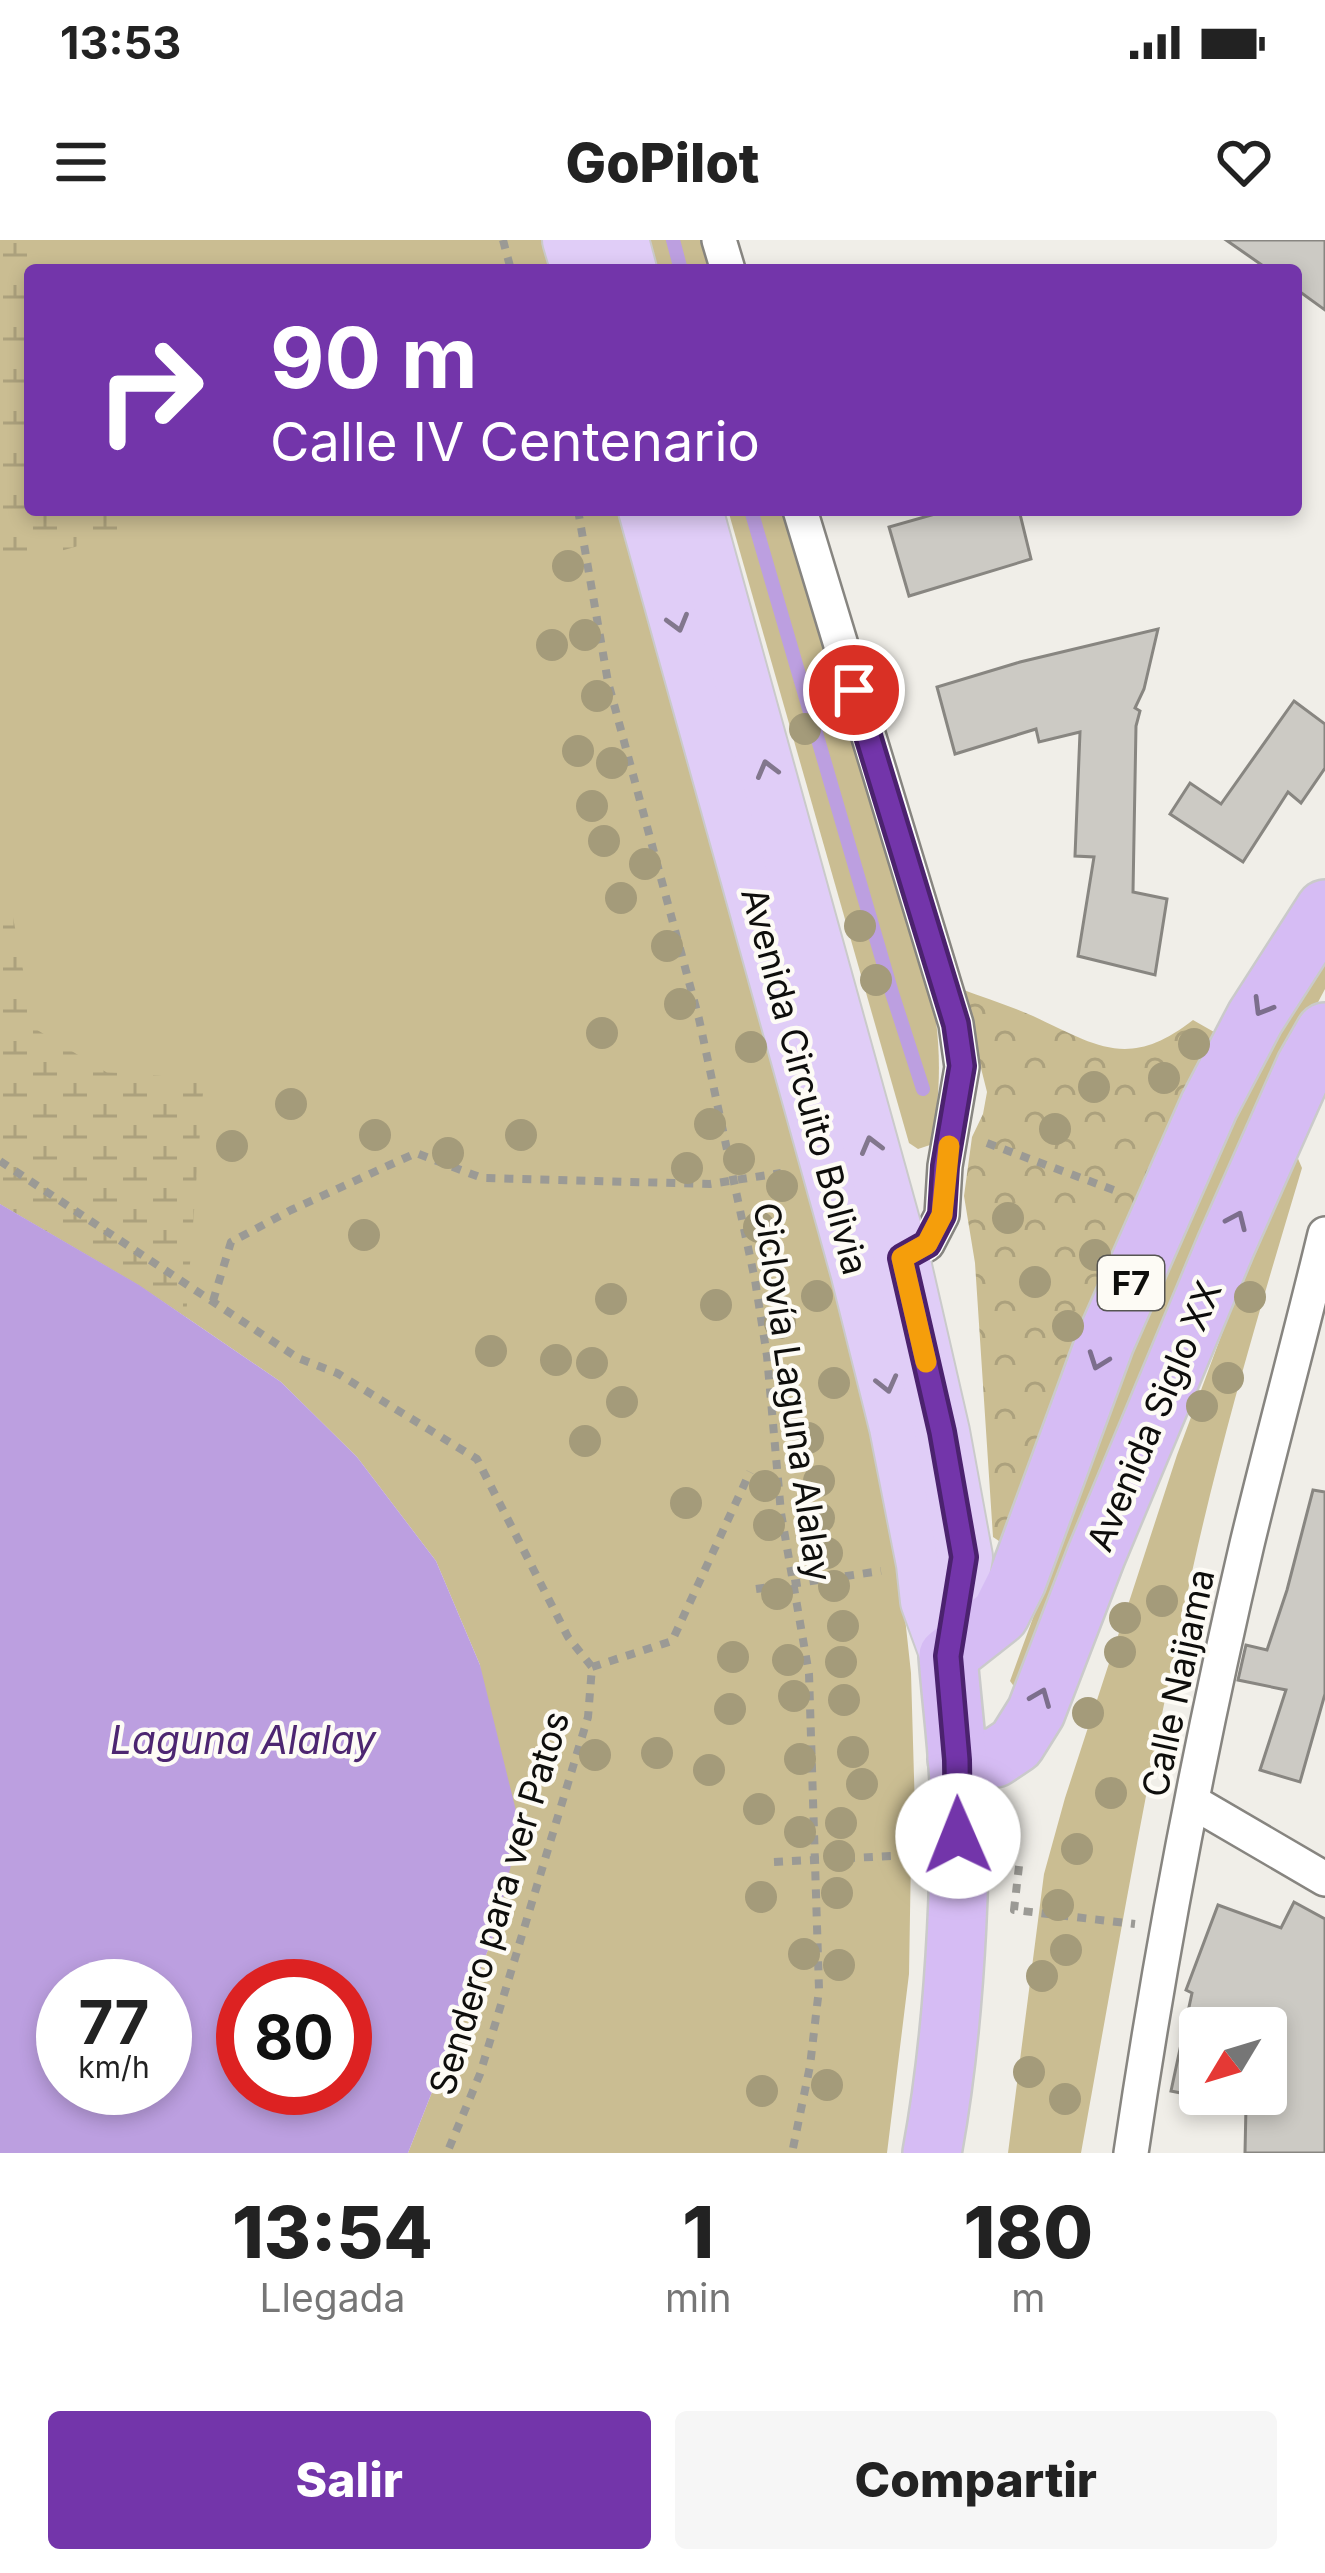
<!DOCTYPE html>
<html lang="es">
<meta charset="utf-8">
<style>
:root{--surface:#fff;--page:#f6f6f6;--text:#222;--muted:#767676;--accent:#7335aa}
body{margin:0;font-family:Inter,sans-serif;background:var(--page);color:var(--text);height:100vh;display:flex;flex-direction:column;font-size:45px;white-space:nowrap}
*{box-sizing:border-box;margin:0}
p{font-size:39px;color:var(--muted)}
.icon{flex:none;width:66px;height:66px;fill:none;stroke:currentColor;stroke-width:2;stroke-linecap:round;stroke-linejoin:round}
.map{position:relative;height:1913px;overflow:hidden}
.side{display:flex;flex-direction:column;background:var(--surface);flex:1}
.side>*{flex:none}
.hud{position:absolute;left:24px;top:24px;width:1278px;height:252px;border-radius:12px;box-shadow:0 6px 18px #0003;background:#7335aa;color:#fff;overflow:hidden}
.needle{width:78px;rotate:232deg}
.tools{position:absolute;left:1179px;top:1767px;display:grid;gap:24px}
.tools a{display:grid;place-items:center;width:108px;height:108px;border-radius:12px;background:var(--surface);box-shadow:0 6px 18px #0003;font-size:60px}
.speed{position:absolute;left:36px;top:1719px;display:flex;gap:24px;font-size:60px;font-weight:700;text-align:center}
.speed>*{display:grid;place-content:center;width:156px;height:156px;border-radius:50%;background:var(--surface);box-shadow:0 6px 18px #0003;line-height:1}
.speed small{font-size:30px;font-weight:400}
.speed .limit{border:18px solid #d22;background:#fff;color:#111}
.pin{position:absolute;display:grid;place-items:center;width:102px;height:102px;color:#fff;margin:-51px;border:6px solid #fff;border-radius:50%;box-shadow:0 3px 12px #0007}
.me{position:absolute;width:132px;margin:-66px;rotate:359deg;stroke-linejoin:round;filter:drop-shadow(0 0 9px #0008)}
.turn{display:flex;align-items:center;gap:42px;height:252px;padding:0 48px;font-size:54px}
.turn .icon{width:156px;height:156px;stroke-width:2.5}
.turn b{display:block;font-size:84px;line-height:102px}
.eta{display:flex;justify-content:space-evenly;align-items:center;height:204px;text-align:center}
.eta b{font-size:72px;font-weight:800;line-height:84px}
.action{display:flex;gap:24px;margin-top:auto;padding:24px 48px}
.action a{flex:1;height:138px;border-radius:12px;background:var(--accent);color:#fff;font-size:48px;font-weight:800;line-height:138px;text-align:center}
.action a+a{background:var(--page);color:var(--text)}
.status{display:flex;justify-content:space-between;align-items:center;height:84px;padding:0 60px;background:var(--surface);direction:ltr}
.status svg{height:33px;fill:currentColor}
header{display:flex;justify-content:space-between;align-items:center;height:156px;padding:0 48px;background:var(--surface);font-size:54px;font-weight:800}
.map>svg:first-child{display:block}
.green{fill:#cabd92}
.wetland{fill:url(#wetland-marsh)}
.park{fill:url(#park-crowns)}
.water{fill:#bc9fe0;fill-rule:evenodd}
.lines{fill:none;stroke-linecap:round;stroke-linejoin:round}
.stream{stroke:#bc9fe0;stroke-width:14}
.building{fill:#cccac4;stroke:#888681;stroke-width:3;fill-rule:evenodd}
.minor-casing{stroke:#878580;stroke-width:38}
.primary-casing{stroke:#cacaca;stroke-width:58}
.trunk-casing{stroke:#cacaca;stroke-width:62}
.path{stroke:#9b9a95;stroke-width:8;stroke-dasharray:9 9;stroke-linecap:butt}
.minor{stroke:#fff;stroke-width:33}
.primary{stroke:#e0cdf7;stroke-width:54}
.trunk{stroke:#d6bcf4;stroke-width:57}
.tree{fill:#a49b7a}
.oneway{stroke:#82778d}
.oneway2{stroke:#7c6e8c}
.route-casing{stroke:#4b226e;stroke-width:30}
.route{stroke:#7335aa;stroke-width:21}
.slow{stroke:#f59e0b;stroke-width:21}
.labels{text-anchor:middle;stroke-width:9;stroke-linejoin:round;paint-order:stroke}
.shield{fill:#fdfbf5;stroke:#565552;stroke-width:3}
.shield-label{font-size:33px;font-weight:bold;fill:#0e0e0c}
.street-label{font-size:36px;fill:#0e0e0c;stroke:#fdfbf5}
.water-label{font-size:39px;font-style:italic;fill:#4d2671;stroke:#fdfbf5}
</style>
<div class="status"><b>13:53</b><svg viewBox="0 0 49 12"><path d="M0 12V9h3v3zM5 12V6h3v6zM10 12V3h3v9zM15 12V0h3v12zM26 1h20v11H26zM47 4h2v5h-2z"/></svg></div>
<header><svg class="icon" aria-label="menu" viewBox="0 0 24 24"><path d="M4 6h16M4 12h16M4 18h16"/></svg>GoPilot<svg class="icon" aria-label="heart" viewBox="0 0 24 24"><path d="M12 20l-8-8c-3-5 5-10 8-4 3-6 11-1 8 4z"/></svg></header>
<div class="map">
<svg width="1325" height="1913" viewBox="0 0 1325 1913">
<defs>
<pattern id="wetland-marsh" width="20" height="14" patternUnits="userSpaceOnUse" patternTransform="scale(3)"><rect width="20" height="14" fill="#cabd92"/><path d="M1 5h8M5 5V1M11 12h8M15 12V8" fill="none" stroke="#aca17d"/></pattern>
<pattern id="park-crowns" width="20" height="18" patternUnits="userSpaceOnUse" patternTransform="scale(3)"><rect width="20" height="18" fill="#cabd92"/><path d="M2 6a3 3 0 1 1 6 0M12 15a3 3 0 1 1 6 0" fill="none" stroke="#aca17d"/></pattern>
</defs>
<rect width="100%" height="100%" fill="#f0eee8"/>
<!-- green -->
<g class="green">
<polygon points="0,0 545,0 553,30 30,30 30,270 622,270 889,1230 911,1433 915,1571 911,1615 909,1734 887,1913 408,1913 495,1692 480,1425 436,1321 357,1217 281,1142 139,1045 0,964"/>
<polygon points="650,0 700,0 709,30 658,30"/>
<path d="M728 270H782L936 780C941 823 940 863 930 905L918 909 909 903Z"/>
<polygon points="1325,694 1325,749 1279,836 1016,1449 1010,1441 1159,1032"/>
<path d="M1296 914 1302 928C1262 1061 1222 1196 1192 1332 1149 1525 1116 1719 1081 1913H1008L1044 1634 1065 1558 1177 1215 1244 1034Z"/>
</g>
<!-- wetland -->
<g class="wetland">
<polygon points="0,0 33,0 53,30 30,30 30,270 157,270 160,283 0,328"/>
<polygon points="0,652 12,672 34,788 106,832 204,839 186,1077 138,1045 0,964"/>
</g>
<!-- park -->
<path class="park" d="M961 749C985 758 1010 766 1033 776 1097 806 1129 830 1193 780L1221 796 1002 1303 993 1297 975 1023 964 956 972 897 983 874 987 852Z"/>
<!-- water -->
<path class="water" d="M0 964 139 1045 281 1142 357 1217 436 1321 480 1425 520 1587 495 1692 408 1913H0ZM63 1746H165V1848H63ZM243 1746H345V1848H243Z"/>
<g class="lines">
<!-- stream -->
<g class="stream">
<polyline points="673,0 681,30"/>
<polyline points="751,270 892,753 923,849"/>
</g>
</g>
<!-- building -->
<g class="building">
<polygon points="1226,0 1325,0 1325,70 1296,49 1296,30 1269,30"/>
<polygon points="949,270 1019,270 1031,319 909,356 889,287"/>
<polygon points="1158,389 1144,449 1135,468 1140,471 1136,486 1133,652 1167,659 1155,735 1078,716 1094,617 1075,616 1080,492 1039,502 1036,489 955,514 937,447 1020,422"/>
<polygon points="1294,461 1325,484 1325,528 1301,563 1288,552 1243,622 1170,574 1190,543 1221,564"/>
<polygon points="1313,1250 1325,1252 1325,1454 1300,1542 1260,1530 1286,1450 1238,1440 1246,1405 1267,1410 1287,1350"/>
<path d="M1294 1662 1325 1679V1913H1245L1246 1866 1171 1851 1192 1753 1186 1750 1218 1665 1281 1688ZM1200 1788H1266V1854H1200Z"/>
</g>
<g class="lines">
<!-- minor casing -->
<g class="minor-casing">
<g id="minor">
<polyline points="719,0 728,30"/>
<polyline points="800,270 956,784 962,827 945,926 942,975 927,1004 902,1018 886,1022"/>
<polyline points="1193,1562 1325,1639"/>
<path d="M1131 1913C1161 1709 1200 1505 1247 1304 1272 1200 1300 1098 1325 994"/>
</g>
</g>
<!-- primary casing -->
<g class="primary-casing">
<g id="primary">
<polyline points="570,0 579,30"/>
<polyline points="621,0 629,30"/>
<polyline points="646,270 858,1031 897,1187 924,1324 928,1361 948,1416"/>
<polyline points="695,270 902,1018 942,1192 965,1317 950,1402"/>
</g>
</g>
<!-- trunk casing -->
<g class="trunk-casing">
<g id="trunk">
<polyline points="957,1519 995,1518 1016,1504 1036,1472 1096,1316 1226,1005 1305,827 1325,792"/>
<path d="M932 1913C952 1805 959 1683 960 1573 960 1521 952 1468 948 1416L1000 1375 1017 1341 1105 1102 1209 866 1255 778 1325 669"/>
</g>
</g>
<!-- path -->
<g class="path">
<polyline points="503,0 511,30"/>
<polyline points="578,270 608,442 699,779 755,1040 767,1116 781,1273 809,1434 819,1749 810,1826 792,1913"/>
<polyline points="987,903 1119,952"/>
<polyline points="0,921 298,1118 337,1133 477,1219 568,1397 592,1427 588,1477 480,1834 447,1913"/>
<polyline points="213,1061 231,1002 291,970 416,913 482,938 710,944 781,933"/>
<polyline points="756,1349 881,1331"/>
<polyline points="592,1427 672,1401 750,1232"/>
<polyline points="774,1622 910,1615"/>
<polyline points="1019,1626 1014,1670 1135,1684"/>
</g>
<!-- minor -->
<use href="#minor" class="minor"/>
<!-- primary -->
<use href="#primary" class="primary"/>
<!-- trunk -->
<use href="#trunk" class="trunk"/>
</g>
<!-- trees -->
<g class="tree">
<circle cx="568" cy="326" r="16"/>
<circle cx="585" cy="395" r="16"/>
<circle cx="552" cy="405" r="16"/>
<circle cx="597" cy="456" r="16"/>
<circle cx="805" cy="489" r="16"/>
<circle cx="578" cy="511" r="16"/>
<circle cx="612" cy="523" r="16"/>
<circle cx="592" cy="566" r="16"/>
<circle cx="604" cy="601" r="16"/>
<circle cx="645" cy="624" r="16"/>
<circle cx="621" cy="658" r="16"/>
<circle cx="860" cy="686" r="16"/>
<circle cx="667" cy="706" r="16"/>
<circle cx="876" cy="740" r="16"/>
<circle cx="680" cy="764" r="16"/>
<circle cx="602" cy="793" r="16"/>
<circle cx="1194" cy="804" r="16"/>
<circle cx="751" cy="807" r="16"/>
<circle cx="1164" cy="838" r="16"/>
<circle cx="1094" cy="847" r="16"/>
<circle cx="291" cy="864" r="16"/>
<circle cx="710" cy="884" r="16"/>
<circle cx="1055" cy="889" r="16"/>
<circle cx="375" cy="895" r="16"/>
<circle cx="521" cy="895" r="16"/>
<circle cx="232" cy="906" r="16"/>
<circle cx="448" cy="913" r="16"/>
<circle cx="739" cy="919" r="16"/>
<circle cx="687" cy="928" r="16"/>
<circle cx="782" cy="946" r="16"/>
<circle cx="1008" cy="978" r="16"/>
<circle cx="759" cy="987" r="16"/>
<circle cx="364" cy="995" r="16"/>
<circle cx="1095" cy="1015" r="16"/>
<circle cx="1035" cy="1042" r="16"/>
<circle cx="817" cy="1056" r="16"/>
<circle cx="1250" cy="1057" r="16"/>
<circle cx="611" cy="1059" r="16"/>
<circle cx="716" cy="1065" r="16"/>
<circle cx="780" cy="1083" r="16"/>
<circle cx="1068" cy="1086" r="16"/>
<circle cx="491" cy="1111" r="16"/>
<circle cx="556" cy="1120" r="16"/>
<circle cx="592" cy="1123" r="16"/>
<circle cx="1228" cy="1138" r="16"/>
<circle cx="834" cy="1143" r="16"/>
<circle cx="622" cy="1162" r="16"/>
<circle cx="1202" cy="1166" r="16"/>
<circle cx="808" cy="1198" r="16"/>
<circle cx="585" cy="1201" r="16"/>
<circle cx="819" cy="1241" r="16"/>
<circle cx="765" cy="1246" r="16"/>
<circle cx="686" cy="1263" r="16"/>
<circle cx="819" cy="1278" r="16"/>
<circle cx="769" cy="1285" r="16"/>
<circle cx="827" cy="1313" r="16"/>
<circle cx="834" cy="1346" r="16"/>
<circle cx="777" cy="1354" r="16"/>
<circle cx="1162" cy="1361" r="16"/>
<circle cx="1125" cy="1378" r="16"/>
<circle cx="843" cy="1386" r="16"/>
<circle cx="1120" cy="1412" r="16"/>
<circle cx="733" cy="1417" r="16"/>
<circle cx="788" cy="1420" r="16"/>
<circle cx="841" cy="1422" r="16"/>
<circle cx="794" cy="1456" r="16"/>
<circle cx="844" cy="1460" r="16"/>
<circle cx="730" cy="1469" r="16"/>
<circle cx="1088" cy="1473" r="16"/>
<circle cx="853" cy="1512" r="16"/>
<circle cx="657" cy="1513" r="16"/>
<circle cx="595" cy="1515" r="16"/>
<circle cx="800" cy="1519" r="16"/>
<circle cx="709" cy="1530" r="16"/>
<circle cx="862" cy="1544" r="16"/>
<circle cx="1111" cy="1553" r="16"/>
<circle cx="759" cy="1569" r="16"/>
<circle cx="841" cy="1583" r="16"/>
<circle cx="800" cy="1592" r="16"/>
<circle cx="1077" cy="1609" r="16"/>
<circle cx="839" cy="1616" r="16"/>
<circle cx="837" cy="1653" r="16"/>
<circle cx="761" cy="1657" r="16"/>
<circle cx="1058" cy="1665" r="16"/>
<circle cx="1066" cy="1710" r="16"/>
<circle cx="804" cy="1714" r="16"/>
<circle cx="839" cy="1725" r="16"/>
<circle cx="1042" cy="1736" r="16"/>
<circle cx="1029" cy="1832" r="16"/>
<circle cx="827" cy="1845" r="16"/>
<circle cx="762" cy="1851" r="16"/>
<circle cx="1065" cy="1859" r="16"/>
</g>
<!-- one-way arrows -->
<defs><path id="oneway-chevron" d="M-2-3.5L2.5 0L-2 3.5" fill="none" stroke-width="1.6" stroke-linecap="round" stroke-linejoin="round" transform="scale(3)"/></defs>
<g class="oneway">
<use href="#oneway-chevron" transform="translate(678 383) rotate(74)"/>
<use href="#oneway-chevron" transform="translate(767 529) rotate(-105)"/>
<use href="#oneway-chevron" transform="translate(871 905) rotate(-105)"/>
<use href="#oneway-chevron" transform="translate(887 1144) rotate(76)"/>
</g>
<g class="oneway2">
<use href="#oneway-chevron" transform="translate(1262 767) rotate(121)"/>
<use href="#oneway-chevron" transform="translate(1237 980) rotate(-66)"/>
<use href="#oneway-chevron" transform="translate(1098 1121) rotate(110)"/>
<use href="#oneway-chevron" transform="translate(1041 1457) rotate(-68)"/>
</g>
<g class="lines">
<!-- route casing -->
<g class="route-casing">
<polyline id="route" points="854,450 956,784 962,826 945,926 942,975 927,1004 902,1018 942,1192 964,1317 948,1416 957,1520 958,1596"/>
</g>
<!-- route -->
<use href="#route" class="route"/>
<!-- slow -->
<polyline class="slow" points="926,1122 902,1018 927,1004 942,975 949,906"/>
</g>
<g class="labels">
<!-- shield labels -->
<rect class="shield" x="1098" y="1016" width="66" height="54" rx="9"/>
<g class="shield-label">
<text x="1131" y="1055">F7</text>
</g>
<!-- street labels -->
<g class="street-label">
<text transform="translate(805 841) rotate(75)" y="13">Avenida Circuito Bolivia</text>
<text transform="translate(793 1152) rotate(82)" y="13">Ciclovía Laguna Alalay</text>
<text transform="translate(1154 1176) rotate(-67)" y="13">Avenida Siglo XX</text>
<text transform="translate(1178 1443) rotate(-78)" y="13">Calle Naijama</text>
<text transform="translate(499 1663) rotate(-73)" y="13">Sendero para ver Patos</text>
</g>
<!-- water labels -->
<g class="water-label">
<text x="243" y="1514">Laguna Alalay</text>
</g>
</g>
</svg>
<div class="tools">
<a><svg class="needle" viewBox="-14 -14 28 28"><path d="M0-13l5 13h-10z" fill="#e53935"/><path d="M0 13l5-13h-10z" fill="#767676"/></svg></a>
</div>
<div class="speed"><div>77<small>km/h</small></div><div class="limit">80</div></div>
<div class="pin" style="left:854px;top:450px;background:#d93025"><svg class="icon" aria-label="arrive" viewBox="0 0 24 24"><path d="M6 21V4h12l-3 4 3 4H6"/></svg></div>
<svg class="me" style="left:958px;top:1596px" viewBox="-20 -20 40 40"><circle r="19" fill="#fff"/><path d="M0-13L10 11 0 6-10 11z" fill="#7335aa"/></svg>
<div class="hud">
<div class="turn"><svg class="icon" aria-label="right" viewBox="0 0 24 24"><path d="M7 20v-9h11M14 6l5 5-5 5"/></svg><div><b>90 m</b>Calle IV Centenario</div></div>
</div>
</div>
<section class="side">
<div class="eta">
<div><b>13:54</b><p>Llegada</p></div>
<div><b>1</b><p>min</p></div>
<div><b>180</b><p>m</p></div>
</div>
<div class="action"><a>Salir</a><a>Compartir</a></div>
</section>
